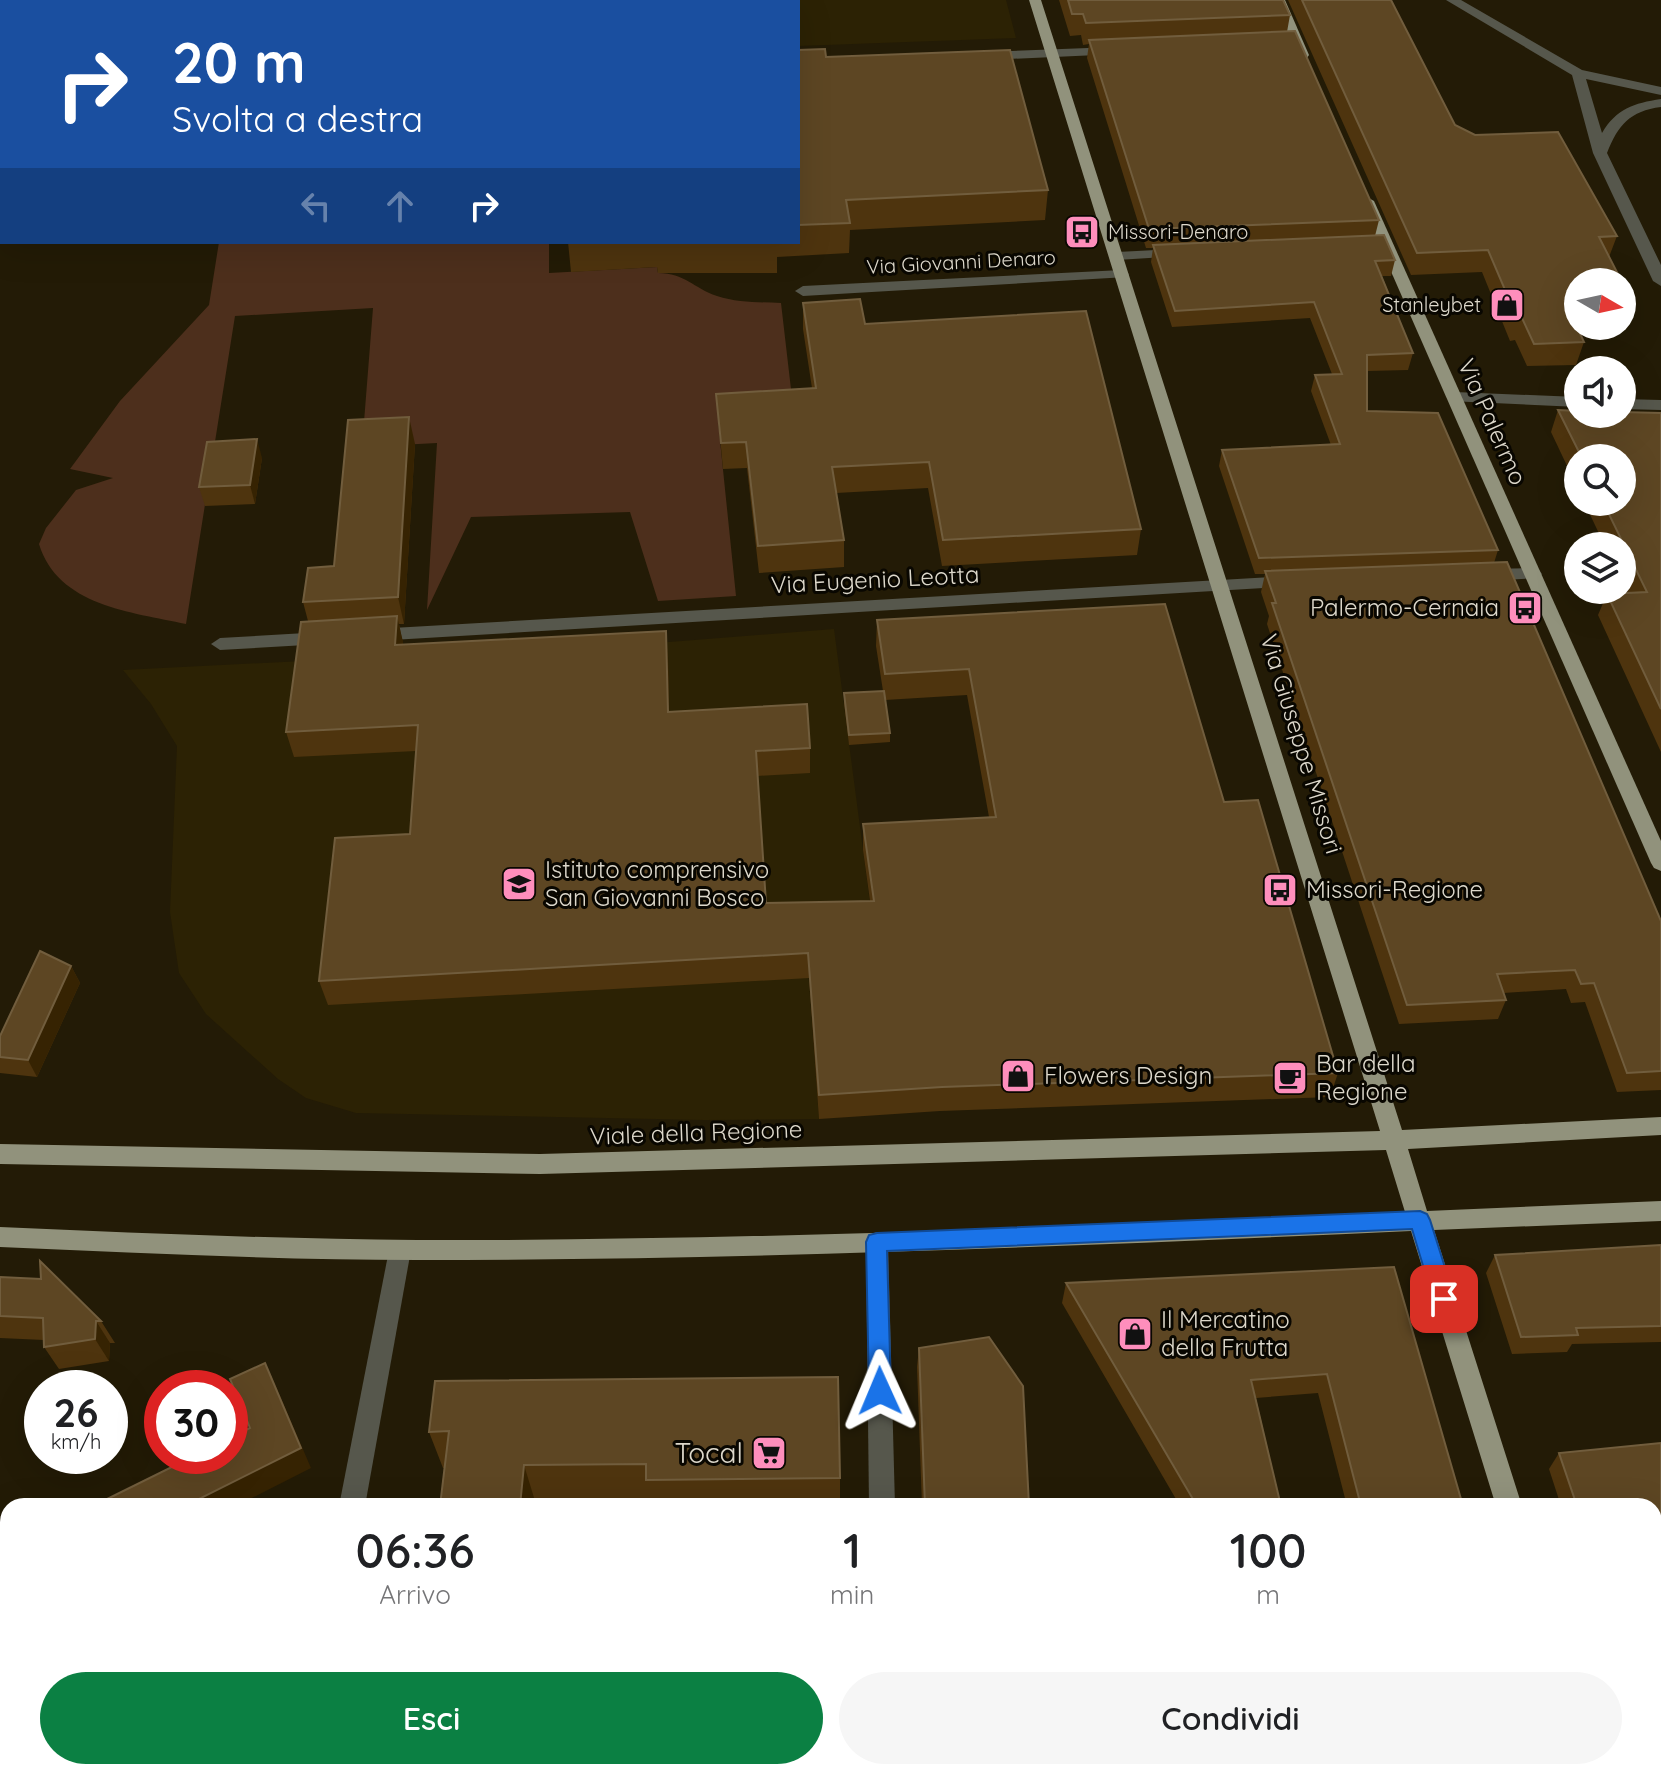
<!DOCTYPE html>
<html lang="it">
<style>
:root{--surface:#fff;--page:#f6f6f6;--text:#202124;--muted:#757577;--accent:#0b8043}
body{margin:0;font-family:Quicksand,sans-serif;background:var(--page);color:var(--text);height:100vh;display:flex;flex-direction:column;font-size:30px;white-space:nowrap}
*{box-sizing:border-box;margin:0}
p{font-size:26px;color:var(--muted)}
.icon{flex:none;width:44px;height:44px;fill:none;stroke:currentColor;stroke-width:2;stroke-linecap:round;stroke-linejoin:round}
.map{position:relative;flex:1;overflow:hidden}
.sheet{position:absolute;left:0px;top:1498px;width:1662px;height:282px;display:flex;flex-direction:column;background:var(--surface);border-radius:24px 24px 0 0;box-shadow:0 8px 32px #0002}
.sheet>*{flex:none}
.banner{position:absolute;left:0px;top:0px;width:800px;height:244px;box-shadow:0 8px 32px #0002;background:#1a4fa0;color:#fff;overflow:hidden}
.needle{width:52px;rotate:99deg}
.fabs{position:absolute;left:1564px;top:268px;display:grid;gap:16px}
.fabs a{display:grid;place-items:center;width:72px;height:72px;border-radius:50%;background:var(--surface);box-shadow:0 8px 32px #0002;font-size:40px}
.speed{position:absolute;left:24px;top:1370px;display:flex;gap:16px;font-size:40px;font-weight:700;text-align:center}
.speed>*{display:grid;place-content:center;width:104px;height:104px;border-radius:50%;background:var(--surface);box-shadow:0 8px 32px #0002;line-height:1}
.speed small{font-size:20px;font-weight:400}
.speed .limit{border:12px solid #d22;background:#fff;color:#111}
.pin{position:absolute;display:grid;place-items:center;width:68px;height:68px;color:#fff;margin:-34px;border-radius:16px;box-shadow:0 4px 12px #0006}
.me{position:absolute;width:88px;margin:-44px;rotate:359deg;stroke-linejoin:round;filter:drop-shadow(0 0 6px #0008)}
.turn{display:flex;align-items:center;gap:28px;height:168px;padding:0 40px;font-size:36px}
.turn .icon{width:104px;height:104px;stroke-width:2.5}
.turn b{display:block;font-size:56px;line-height:68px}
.lanes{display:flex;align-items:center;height:76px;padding:0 40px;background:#0003;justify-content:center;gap:40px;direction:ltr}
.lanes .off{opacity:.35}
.eta{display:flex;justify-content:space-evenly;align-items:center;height:136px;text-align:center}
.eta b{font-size:48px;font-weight:600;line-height:56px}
.primary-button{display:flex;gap:16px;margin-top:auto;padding:16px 40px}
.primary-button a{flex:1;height:92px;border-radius:48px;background:var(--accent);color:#fff;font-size:32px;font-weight:600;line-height:92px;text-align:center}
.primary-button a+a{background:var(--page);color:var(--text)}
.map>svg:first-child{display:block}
.built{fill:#2c2204}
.green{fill:#4d2f1c}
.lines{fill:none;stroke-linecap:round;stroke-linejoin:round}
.minor{fill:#56574c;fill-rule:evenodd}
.major{fill:#91927c;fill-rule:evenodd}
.wall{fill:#4e340e}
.shaded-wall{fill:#362302}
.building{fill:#5d4623;stroke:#715d3d;stroke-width:2}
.route{fill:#1a73e8;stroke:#114b97;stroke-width:2}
.labels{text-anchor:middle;stroke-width:6;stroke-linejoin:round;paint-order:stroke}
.far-poi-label{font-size:20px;fill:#ddd8cb;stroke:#090701;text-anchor:start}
.far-street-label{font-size:20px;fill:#ddd8cb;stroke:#090701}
.street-label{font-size:24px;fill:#ddd8cb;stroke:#090701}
.poi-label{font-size:24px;fill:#ddd8cb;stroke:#090701;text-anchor:start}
.near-poi-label{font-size:28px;fill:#ddd8cb;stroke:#090701;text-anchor:end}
</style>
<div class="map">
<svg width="1661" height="1779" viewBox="0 0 1661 1779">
<rect width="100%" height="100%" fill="#231b06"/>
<!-- built -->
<g class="built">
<polygon points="456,0 1006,0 1016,38 798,46 798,2"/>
<polygon points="834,629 873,926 805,927 819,1119 705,1120 356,1113 306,1098 278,1079 206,1014 179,973 170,912 177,746 151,704 123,670 644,644"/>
</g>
<!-- green -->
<g class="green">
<path d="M219 242H549V273L657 267 658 273C685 273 693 288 717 296 738 303 760 302 781 303L794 415 718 421 736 596 658 601 630 512 471 517 427 610 437 443 362 447 373 308 235 316 186 624C131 612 58 606 39 544L46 528 76 490 113 478 70 469 120 401 209 305Z"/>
<polygon points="935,1772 1172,1772 1172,1779 936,1779"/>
</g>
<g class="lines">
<!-- minor -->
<g class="minor">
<path d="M1446 0H1461L1582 70 1661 87V95L1586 79 1602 133C1616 109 1634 103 1661 99V107C1630 111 1618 125 1607 153L1661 265V286L1653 281 1593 153 1572 75Z"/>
<polygon points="1114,47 1121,51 1119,54 986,60 979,56 986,52"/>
<polygon points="1176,249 1183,253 1181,256 1117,260 1110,256 1117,252"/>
<polygon points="1122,270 1129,274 1127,277 803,296 795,291 803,286"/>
<polygon points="1455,392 1578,397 1578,407 1449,401 1447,397"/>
<polygon points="1622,399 1661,400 1661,410 1622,409"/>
<polygon points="1533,568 1539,570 1542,574 1539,578 1485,581 1476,575 1485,569"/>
<polygon points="1289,576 1295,578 1298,582 1295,586 375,641 366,635 375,629"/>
<polygon points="323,632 332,638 323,644 220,650 211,644 220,638"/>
<polygon points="877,1232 885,1235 888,1242 895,1506 869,1506 866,1242 869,1235"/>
<polygon points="400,1240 408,1243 411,1250 365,1506 339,1506 389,1250 392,1243"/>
<polygon points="288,1772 316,1772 315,1779 287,1779"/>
<rect x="873" y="1772" width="28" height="7"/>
<polygon points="1213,1772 1241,1772 1242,1779 1214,1779"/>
</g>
<!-- major -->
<g class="major">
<path d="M1029 0H1041L1402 1130 1661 1117V1135L1408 1149 1427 1211 1661 1201V1221L1434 1230 1522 1506H1496L1411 1231C1080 1246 750 1260 418 1260 279 1260 139 1253 0 1247V1227C139 1233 278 1239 417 1240 746 1241 1076 1226 1405 1212L1386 1150 540 1174 0 1164V1144L540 1154 1380 1131Z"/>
<polygon points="1273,0 1285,0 1309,55 1307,58 1295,55"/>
<polygon points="1367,197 1374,201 1661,841 1661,871 1654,868 1651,863 1360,201"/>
<polygon points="1578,1772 1606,1772 1608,1779 1580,1779"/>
</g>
</g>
<!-- wall -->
<g class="wall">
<rect x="480" y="0" width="190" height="2"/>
<polygon points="1059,0 1283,0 1290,15 1287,32 1379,220 1375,236 1395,260 1391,276 1382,276 1413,353 1408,370 1367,371 1367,411 1498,550 1494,563 1661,921 1661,1090 1617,1092 1585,1002 1571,1003 1566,989 1503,993 1506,1000 1498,1019 1399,1024 1267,624 1269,616 1261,592 1265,574 1255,574 1219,466 1222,450 1331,445 1311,391 1315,375 1332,374 1310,318 1172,327 1151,262 1153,248 1146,248 1087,58 1089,44 1083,45 1081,35 1070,36"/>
<polygon points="1288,0 1391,0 1455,125 1617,236 1609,257 1578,282 1578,323 1575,323 1584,342 1576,365 1527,366 1515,340 1510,341 1482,272 1411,275"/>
<polygon points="798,50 1048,190 1045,220 850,230 849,253 777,257 777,273 658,273 657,267 571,272 568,242 798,242"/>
<polygon points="803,303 865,324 1141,529 1137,555 942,566 928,488 836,493 844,540 844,567 759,573 747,468 723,469 716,394 812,388 803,329"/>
<polygon points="1558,410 1661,413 1661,752 1598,615 1607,594 1628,593 1622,581 1622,546 1605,546 1584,502 1622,502 1622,458 1578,458 1578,489 1551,432"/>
<polygon points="415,444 404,624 399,624 403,644 668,657 669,711 810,748 810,773 757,776 766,903 870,901 863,850 863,824 989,817 967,695 885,700 890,733 890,742 849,745 844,703 844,693 883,691 876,646 877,620 1224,802 1338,1073 1330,1097 940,1111 819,1119 809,978 328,1005 319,981 410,834 416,751 294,757 286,732 308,621 303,602 334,566"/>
<polygon points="262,458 255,504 205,506 199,487"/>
<polygon points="71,966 80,983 37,1077 0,1073 0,1036"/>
<polygon points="1661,1245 1661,1342 1572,1344 1567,1352 1512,1354 1486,1273 1495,1255"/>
<polygon points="1394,1267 1463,1506 1347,1506 1318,1393 1256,1398 1281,1506 1180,1506 1062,1303 1066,1283"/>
<polygon points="0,1277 101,1321 115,1343 110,1343 109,1361 59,1369 44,1347 44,1340 0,1338"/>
<polygon points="919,1348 1029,1506 922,1506 917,1367"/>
<polygon points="435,1381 840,1478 840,1506 651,1506 650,1500 535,1501 534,1506 440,1506 444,1468 443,1468 429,1432"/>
<polygon points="1661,1443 1661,1527 1654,1528 1654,1506 1561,1506 1549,1469 1559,1453"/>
<polygon points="1654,1622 1661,1622 1661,1779 1649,1779 1647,1772 1654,1772"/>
<polygon points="1418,1772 1548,1772 1550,1779 1420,1779"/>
</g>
<!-- shaded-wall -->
<g class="shaded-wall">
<polygon points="409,417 415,444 404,624 398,597"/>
<polygon points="257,439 262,458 255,504 250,485"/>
<polygon points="397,616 403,642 401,671 395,645"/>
<polygon points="666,631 668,657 670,737 668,712"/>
<polygon points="71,966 80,983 37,1077 28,1060"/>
<polygon points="96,1321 110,1343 109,1361 95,1339"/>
<polygon points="265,1363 275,1384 311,1468 236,1506 185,1506 301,1448"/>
<polygon points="524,1465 535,1501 534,1506 520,1506"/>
<polygon points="8,1595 8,1622 0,1626 0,1599"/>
<polygon points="8,1744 8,1772 16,1772 17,1779 2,1779 0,1766 0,1748"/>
<polygon points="208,1772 237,1772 239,1779 193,1779"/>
</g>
<!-- building -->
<g class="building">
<polygon points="1068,0 1283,0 1290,15 1086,23 1083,14 1072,14"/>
<polygon points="1302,0 1391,0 1455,125 1475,135 1558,132 1617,236 1599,237 1622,282 1578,282 1578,301 1565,301 1584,342 1534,344 1522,318 1517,318 1488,250 1417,253"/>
<polygon points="1295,31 1379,220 1149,229 1089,40"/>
<polygon points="825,49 826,57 1010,50 1048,190 846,200 850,223 798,225 798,50"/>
<polygon points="1384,235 1395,260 1375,261 1413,353 1367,355 1367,411 1438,413 1498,550 1259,558 1222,450 1340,444 1315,375 1342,374 1314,302 1175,311 1153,245"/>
<polygon points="860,299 865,324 1086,311 1141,529 943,540 929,462 832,467 844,540 758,546 746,442 721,443 716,394 816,388 803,303"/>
<polygon points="1558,410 1578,411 1578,414 1622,414 1622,412 1661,413 1661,709 1607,594 1647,592 1603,502 1622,502 1622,458 1582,458"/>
<polygon points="409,417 398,597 303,602 308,568 334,566 348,420"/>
<polygon points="257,439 250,485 199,487 207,442"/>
<polygon points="1507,562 1661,921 1661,1071 1627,1073 1594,983 1581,984 1575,970 1497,974 1506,1000 1407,1005 1272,603 1276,603 1265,571"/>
<polygon points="1165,604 1224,802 1258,800 1338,1073 942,1087 819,1095 808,953 319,981 335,838 410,834 418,725 286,732 301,622 397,616 395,645 666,631 668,712 807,704 810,748 756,751 766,903 874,901 863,824 996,817 969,669 885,674 877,620"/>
<polygon points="884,691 890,733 849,735 844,693"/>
<polygon points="40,951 71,966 28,1060 0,1057 0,1036"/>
<polygon points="1661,1245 1661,1326 1576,1328 1578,1335 1521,1337 1495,1255"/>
<polygon points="40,1261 101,1321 96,1321 95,1339 44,1347 43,1318 0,1316 0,1277 41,1279"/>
<polygon points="1394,1267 1463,1506 1361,1506 1327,1374 1251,1380 1281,1506 1197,1506 1066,1283"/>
<polygon points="989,1337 1023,1386 1029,1506 925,1506 919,1348"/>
<polygon points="265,1363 301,1448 185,1506 93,1506 194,1456 230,1456 230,1438 250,1428 230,1379"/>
<polygon points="838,1377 840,1478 646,1480 646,1464 524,1465 520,1506 440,1506 449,1431 429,1432 435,1381"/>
<polygon points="1661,1443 1661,1513 1654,1514 1654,1506 1577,1506 1559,1453"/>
<polygon points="8,1548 8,1595 0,1599 0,1552"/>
<polygon points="1654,1622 1661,1622 1661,1766 1654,1744"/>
<polygon points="8,1660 8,1744 0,1748 0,1663"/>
<polygon points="131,1772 208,1772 193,1779 132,1779"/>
<polygon points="683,1772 796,1772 796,1779 682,1779"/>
<polygon points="1434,1772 1548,1772 1550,1779 1435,1779"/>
</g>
<!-- route -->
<polygon class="route" points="1420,1211 1427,1214 1430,1220 1455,1299 1452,1306 1444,1309 1436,1306 1433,1299 1412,1229 887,1251 891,1391 888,1398 880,1401 872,1398 869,1391 866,1242 869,1235 877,1233"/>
<!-- icons -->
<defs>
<g id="bus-square" transform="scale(1.8)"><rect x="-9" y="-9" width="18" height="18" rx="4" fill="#fe8ebc" stroke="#090701"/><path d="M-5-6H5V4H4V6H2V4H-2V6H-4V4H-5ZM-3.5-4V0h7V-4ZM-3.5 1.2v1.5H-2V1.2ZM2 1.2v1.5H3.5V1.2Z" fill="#111"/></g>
<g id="shop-square" transform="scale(1.8)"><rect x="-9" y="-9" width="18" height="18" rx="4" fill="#fe8ebc" stroke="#090701"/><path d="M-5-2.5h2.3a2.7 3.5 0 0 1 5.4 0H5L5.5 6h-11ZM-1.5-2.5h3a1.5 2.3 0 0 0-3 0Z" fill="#111"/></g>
<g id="school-square" transform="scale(1.8)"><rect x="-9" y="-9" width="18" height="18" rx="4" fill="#fe8ebc" stroke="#090701"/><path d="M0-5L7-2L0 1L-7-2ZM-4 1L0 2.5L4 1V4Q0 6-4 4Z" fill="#111"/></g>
<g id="cafe-square" transform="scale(1.8)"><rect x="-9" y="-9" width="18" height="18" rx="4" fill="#fe8ebc" stroke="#090701"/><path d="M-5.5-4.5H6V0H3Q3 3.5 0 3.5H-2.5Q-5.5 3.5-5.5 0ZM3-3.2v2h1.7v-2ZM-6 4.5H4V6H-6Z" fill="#111"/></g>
<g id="supermarket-square" transform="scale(1.8)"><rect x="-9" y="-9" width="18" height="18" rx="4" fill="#fe8ebc" stroke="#090701"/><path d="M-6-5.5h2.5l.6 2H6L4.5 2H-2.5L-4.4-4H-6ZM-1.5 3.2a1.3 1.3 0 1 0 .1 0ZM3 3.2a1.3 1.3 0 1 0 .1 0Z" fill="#111"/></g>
</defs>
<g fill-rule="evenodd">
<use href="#bus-square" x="1082" y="232"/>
<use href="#shop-square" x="1507" y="305"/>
<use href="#bus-square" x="1525" y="608"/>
<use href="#school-square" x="519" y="884"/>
<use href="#bus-square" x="1280" y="890"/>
<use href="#shop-square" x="1018" y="1076"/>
<use href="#cafe-square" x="1290" y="1078"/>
<use href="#shop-square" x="1135" y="1334"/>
<use href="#supermarket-square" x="769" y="1453"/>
</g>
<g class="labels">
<!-- far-poi labels -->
<g class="far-poi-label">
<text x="1108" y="239">Missori-Denaro</text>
<text x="1481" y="312" text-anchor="end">Stanleybet</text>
</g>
<!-- far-street labels -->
<g class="far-street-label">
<text transform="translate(961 262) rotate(-3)" y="7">Via Giovanni Denaro</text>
</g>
<!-- street labels -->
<g class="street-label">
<text transform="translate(1492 422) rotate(66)" y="8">Via Palermo</text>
<text transform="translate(875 580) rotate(-3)" y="8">Via Eugenio Leotta</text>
<text transform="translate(1301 744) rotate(73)" y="8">Via Giuseppe Missori</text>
<text transform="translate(696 1133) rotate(-2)" y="8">Viale della Regione</text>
</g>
<!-- poi labels -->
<g class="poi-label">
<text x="1499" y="616" text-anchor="end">Palermo-Cernaia</text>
<text x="545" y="878">Istituto comprensivo<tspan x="545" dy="28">San Giovanni Bosco</tspan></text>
<text x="1306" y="898">Missori-Regione</text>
<text x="1316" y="1072">Bar della<tspan x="1316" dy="28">Regione</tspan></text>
<text x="1044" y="1084">Flowers Design</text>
<text x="1161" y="1328">Il Mercatino<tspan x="1161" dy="28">della Frutta</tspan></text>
</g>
<!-- near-poi labels -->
<g class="near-poi-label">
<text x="743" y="1463">Tocal</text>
</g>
</g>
</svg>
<div class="fabs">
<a><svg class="needle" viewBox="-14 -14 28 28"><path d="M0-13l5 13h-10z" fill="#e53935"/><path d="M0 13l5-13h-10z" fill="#757577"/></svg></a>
<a><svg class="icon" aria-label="sound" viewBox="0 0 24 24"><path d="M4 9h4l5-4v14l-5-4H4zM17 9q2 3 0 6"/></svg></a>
<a><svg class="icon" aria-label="search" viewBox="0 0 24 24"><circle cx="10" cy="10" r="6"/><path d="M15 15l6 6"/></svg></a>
<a><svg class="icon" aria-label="layers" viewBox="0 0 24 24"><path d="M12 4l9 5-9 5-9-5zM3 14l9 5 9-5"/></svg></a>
</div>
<div class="speed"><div>26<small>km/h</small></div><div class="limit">30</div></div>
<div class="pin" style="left:1444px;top:1299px;background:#d93025"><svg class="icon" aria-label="arrive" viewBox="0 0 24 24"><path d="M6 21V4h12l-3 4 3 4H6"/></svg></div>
<svg class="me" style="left:880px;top:1391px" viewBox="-20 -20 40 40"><path d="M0-17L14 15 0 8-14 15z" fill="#1a73e8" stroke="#fff" stroke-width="4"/></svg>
<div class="banner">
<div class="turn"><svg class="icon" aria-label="right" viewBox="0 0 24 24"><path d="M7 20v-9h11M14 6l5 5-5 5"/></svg><div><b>20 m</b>Svolta a destra</div></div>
<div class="lanes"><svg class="icon off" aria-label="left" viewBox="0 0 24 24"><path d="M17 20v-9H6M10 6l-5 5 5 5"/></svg><svg class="icon off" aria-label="ahead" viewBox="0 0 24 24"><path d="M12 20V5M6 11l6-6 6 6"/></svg><svg class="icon" aria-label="right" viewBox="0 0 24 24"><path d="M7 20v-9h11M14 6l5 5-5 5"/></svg></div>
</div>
<section class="sheet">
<div class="eta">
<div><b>06:36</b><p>Arrivo</p></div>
<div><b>1</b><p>min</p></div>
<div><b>100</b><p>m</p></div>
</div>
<div class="primary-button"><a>Esci</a><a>Condividi</a></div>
</section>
</div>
